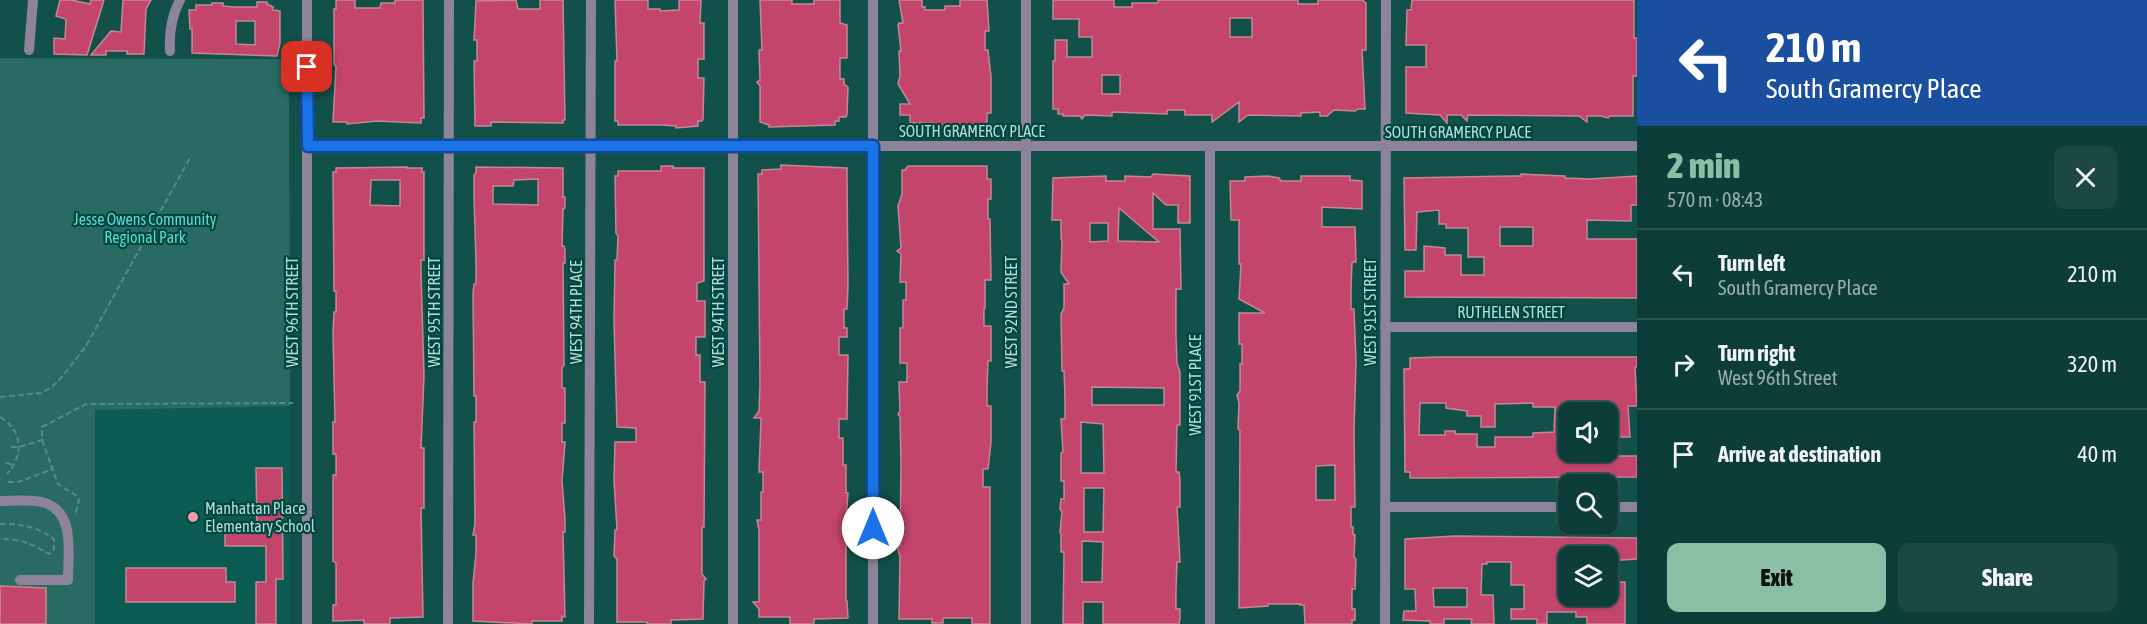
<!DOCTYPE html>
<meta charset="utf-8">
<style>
:root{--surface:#0d3d38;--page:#1b4843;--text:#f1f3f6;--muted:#9aaeae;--line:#2d5653;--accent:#8abfa5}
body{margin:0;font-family:"Asap Condensed",sans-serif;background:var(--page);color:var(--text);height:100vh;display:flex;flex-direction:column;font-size:22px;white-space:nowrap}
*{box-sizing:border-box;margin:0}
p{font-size:20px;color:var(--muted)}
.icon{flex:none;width:33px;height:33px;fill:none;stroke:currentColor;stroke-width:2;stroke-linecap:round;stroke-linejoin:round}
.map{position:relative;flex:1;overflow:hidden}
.panel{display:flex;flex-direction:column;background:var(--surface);width:510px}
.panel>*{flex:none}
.hud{background:#1a4fa0;color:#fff;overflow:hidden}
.tools{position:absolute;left:1558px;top:402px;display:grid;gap:12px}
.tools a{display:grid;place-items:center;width:60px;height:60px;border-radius:12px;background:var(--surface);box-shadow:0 2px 4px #0004,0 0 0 2px var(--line);font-size:30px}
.pin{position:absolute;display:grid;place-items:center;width:51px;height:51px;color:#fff;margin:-26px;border-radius:12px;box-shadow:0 3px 9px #0006}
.me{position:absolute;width:66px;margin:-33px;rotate:0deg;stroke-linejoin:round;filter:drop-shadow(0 0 4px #0008)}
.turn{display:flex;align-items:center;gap:21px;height:126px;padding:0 30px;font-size:27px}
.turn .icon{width:78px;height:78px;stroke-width:2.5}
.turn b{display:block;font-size:42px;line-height:51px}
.round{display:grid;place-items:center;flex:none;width:63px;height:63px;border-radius:12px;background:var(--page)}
.overview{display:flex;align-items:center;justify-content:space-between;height:102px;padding:0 30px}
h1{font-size:36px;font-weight:800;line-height:45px;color:var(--accent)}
.cta{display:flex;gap:12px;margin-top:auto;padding:12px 30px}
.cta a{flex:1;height:69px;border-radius:12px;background:var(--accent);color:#111;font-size:24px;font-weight:800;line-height:69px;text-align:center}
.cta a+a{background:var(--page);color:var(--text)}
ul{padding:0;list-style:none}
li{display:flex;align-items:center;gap:18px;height:90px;padding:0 30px;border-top:2px solid var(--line)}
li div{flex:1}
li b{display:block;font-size:22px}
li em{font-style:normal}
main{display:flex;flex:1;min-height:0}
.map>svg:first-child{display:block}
.built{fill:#0c5c54}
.green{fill:#296b63}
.building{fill:#c4456c;stroke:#c58795;stroke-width:1.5;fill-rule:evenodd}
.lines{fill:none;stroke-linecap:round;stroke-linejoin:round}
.path{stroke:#568b84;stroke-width:2;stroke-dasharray:6 3;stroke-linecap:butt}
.minor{stroke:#8d839a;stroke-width:10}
.route-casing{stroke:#114b97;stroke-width:15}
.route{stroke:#1a73e8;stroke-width:10}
.poi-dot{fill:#f29aae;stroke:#004640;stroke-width:2}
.labels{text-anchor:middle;stroke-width:4.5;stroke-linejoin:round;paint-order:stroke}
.street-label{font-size:16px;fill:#b7dcd6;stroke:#004640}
.park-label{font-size:16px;fill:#5adccd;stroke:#004640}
.poi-label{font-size:16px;fill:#b7dcd6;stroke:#004640;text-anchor:start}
</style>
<main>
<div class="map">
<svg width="1637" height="624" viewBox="0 0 1637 624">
<rect width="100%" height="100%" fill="#11514a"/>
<!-- built -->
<polygon class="built" points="290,406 290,624 95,624 95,410"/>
<!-- green -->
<polygon class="green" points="0,58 289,59 290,406 95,410 95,624 0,624"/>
<!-- building -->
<g class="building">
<polygon points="60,0 71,0 90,4 91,0 104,0 87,55 54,54 54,38 65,39 66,19 56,16"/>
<polygon points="123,0 151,0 146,9 144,54 127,54 127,51 106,51 106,55 91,55 111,31 121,32"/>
<polygon points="336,0 355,0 355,8 380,8 381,3 395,3 395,0 423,0 424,118 421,118 421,123 377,121 347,124 347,122 333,122 336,67 334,64 334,9 336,9"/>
<polygon points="516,0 518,9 540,9 540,0 563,0 565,120 563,120 563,123 491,122 491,126 475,126 474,61 477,61 477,40 474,40 476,1"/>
<polygon points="615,0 648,0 648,9 660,9 660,11 679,10 679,0 701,0 700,23 704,23 704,59 698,59 698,78 704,78 703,119 702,121 698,121 698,126 676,128 676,126 661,125 618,125 618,121 615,121 615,61 617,61"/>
<polygon points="760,0 792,0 792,4 814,4 814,0 840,0 840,23 847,25 847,58 840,58 840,79 844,79 844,84 848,87 847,114 846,117 839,117 839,121 835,121 835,125 769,127 769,125 760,122 760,86 757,82 760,80 759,50 762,50"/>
<polygon points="899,0 922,0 922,7 925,7 925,10 945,10 945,6 960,6 960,0 987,0 989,31 985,31 985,50 988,50 991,77 991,113 987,113 987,126 944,126 944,128 933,128 933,123 910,123 910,115 900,115 900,104 910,104 898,84 900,76 899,51 901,51 898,25 899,23 903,23"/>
<path d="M1053 0H1114V7H1132V3H1158V0H1298V4H1318V0H1362L1366 3V50H1362L1365 109H1358L1355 111 1334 110 1327 116H1320V112L1301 113V116L1248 115 1239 122V102L1212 122V115H1185V110H1167V114L1112 112V116L1085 115 1082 119 1080 116H1063V114H1058V109H1053V61H1055V40H1067V57H1092V37H1079V19H1053ZM1230 18H1252V37H1230ZM1102 75H1120V94H1102Z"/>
<polygon points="1412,0 1634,0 1634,38 1637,38 1637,76 1633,76 1633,116 1610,116 1608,118 1601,116 1587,116 1587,122 1579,116 1468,115 1467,121 1461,115 1447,115 1447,123 1440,115 1406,113 1406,67 1426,67 1426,45 1406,45 1407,10 1411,10"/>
<path d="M257 2H267V4L273 7V10L280 11V43L277 56 192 53V29H190L189 10H196V5H212V3H223V6L233 7H257ZM236 21H255V45L236 44Z"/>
<polygon points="781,165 847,168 847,176 848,287 847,309 844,309 844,328 847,328 847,337 839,337 839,355 848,355 847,419 839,419 839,438 843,438 843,465 846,465 846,493 848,493 846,520 855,520 846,529 846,601 847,601 848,618 814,619 814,624 790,624 790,617 759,617 759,609 753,602 759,602 759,530 757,520 761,520 761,492 763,492 763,472 759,472 761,418 754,418 759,411 760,384 758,174 762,174 762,170 781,169"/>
<polygon points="661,166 673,166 673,168 704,168 704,281 697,283 697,301 705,301 705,337 696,337 696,355 700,355 700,382 705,382 704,527 702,527 702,574 706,579 704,581 703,619 671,620 671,624 647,624 647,622 617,622 617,559 614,556 615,530 617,530 614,480 615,442 636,442 636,428 617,427 614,321 615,260 617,260 618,236 616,233 615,176 618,176 618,171 661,171"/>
<polygon points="908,166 987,166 987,179 991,179 991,199 988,199 988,219 990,219 991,280 985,280 985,308 984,308 984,326 991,326 991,361 988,361 987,388 987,406 991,406 991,442 988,469 983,469 983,487 990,487 990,624 972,624 972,618 943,618 943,623 932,623 932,619 899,619 900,557 897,546 900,546 901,464 900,417 898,414 900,411 899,382 907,382 907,363 900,363 900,328 903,328 903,300 906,300 906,282 900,282 901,254 897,251 901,248 898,206 902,194 902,170 905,170"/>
<path d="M407 167V168H422V172H424V260H421V273L424 376 421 448H424V508H421L423 617 390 618V624H364V620L333 621V605H336V563L333 561V475H336V454H333V422H335L333 333 334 312H336V291H334L333 172H336V168ZM371 180H400V206L370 205Z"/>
<path d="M476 167 563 168V197H565V208L563 209 562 246H564L565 250V263H563L564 365 562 368V388H565V423H562V442H565L562 481 565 519V532H563L565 617 562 616V621H532V624L473 621V583L476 553V535H473L475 524 474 422H476V396H474L473 294 474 284H476V262L474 197V175L476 173ZM538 179V205L493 204V186H513L514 180Z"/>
<path d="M1153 174 1190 176V223H1178V205H1166L1153 193V229H1180L1181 289H1176V336L1177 363 1180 372V425H1177L1176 472H1179L1180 481V507H1177L1180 562H1177L1176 589V609H1180V619L1179 624H1103V602H1083V624H1063L1064 552H1061V534L1060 532 1062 512 1060 509 1061 499H1064V481H1061V453L1063 452 1061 419H1065V399L1064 371H1062L1061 314 1064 308V284H1069L1061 272 1062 240 1061 239V220H1052L1053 178 1106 176V181H1125V176L1151 177ZM1119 208 1147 232 1159 242 1118 241ZM1090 223H1108V241L1090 242ZM1092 387 1164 388V405H1092ZM1081 422 1103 424 1104 473H1081ZM1084 488H1104L1103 532H1084ZM1082 541 1103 542 1102 582H1082Z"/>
<path d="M1521 174 1565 176V178L1590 179 1637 176V205H1631V221L1587 220V239H1637V298L1405 297V271H1424V246L1445 248V255H1461V275H1484V257H1468V228H1446V224H1439V210L1417 212 1416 250H1405L1404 178 1512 176H1521ZM1500 227H1533V246H1500Z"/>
<path d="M1268 176 1279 178 1281 181H1301V176H1350V180L1362 181V209L1322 207V227H1355L1356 262H1352L1351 289V309H1354L1356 362 1354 430 1355 507H1351V527H1353V534L1355 535 1354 557 1356 559 1355 589H1352V609H1355V620H1352V624H1305L1304 605H1300V604H1268V606L1239 608 1240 431 1238 429 1239 403 1237 395 1240 391V364H1242V344H1239V313H1265L1239 299 1241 264H1239V220H1231L1230 181H1245V177ZM1335 465V500H1316V466Z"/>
<path d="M1438 357H1637V367H1635L1637 406H1628L1630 437H1617V456H1637V477L1410 478V472H1405L1404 369H1410V358ZM1420 403H1446V408L1467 411V416H1481V427H1495V404L1533 403V407H1555L1554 432 1533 433V437H1495V447H1477V434H1455V431H1445V435H1419ZM1569 412H1608L1607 456 1574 457V452H1569Z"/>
<polygon points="256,468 282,468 283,579 276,579 276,624 256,624 256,582 266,582 266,546 225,546 225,527 257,527"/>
<path d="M1455 536 1637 538V559L1608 561V556H1569V601L1598 602V597H1608V582H1625V624H1587V617H1576V612H1547V624H1537V619H1511V609H1524V585H1511V562H1487V564H1482L1481 595H1493L1494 624H1471L1472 619H1444V624H1430V621L1403 620 1404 611H1416L1415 589H1405V539ZM1433 588H1467V607H1434Z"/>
<polygon points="126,568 226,568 226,582 235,582 235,602 126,602"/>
<polygon points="0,586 46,588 46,624 0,624"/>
</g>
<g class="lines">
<!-- path -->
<g class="path">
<polyline points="0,397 41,393 52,387 62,377 86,346 191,156"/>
<path d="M0 417C23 430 24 455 7 474"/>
<polyline points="42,440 58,484 77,496 79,500 75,516"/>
<polyline points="11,447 19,447 42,440 42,427 86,404 293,403"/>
<polyline points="6,463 14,465"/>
<polyline points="8,482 18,482 53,469"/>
<path d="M0 524C19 523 38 527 54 539V549L49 554C30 543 22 539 0 539"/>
</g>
<!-- minor -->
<g class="minor">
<polyline points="1026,0 1026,624"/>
<polyline points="29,50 33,0"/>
<path d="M170 51C169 33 171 17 180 0"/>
<polyline points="308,146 1637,146"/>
<polyline points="1210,147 1210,624"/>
<polyline points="1385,327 1637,327"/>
<path d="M0 501C13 501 29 499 42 502 76 510 68 554 68 580H20"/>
<polyline points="1385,507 1569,507"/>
<polyline points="1608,507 1637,507"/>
<polyline points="307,624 307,0"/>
<polyline points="448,624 449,0"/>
<polyline points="589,624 591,0"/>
<polyline points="733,624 733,0"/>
<polyline points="873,624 873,0"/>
<polyline points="1385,624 1386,0"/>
</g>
</g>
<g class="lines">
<!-- route casing -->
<g class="route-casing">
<polyline id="route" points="307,67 308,146 873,146 873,528"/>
</g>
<!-- route -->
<use href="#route" class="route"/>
</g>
<!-- markers -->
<circle class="poi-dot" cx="193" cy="517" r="6"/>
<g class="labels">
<!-- street labels -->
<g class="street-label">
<text x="972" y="137">SOUTH GRAMERCY PLACE</text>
<text x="1458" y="138">SOUTH GRAMERCY PLACE</text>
<text transform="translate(292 312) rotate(-90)" y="6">WEST 96TH STREET</text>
<text transform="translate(434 312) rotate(-90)" y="6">WEST 95TH STREET</text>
<text transform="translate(576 312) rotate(-90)" y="6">WEST 94TH PLACE</text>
<text transform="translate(718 312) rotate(-90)" y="6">WEST 94TH STREET</text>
<text transform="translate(1011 312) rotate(-90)" y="6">WEST 92ND STREET</text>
<text transform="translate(1370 312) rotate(-90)" y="6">WEST 91ST STREET</text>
<text x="1511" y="318">RUTHELEN STREET</text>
<text transform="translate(1195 385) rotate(-90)" y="6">WEST 91ST PLACE</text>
</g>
<!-- park labels -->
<g class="park-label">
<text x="145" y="225">Jesse Owens Community<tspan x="145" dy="18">Regional Park</tspan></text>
</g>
<!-- poi labels -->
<g class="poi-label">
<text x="205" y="514">Manhattan Place<tspan x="205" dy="18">Elementary School</tspan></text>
</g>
</g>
</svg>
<div class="tools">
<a><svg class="icon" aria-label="sound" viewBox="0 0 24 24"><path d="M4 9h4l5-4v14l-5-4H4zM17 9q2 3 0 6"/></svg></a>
<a><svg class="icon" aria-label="search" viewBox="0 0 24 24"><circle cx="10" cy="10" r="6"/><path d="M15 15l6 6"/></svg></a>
<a><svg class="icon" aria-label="layers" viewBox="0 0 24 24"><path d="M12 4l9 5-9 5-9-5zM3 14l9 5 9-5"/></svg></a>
</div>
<div class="pin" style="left:307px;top:67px;background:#d93025"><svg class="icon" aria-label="arrive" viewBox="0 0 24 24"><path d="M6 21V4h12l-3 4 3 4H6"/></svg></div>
<svg class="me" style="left:873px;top:528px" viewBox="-20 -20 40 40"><circle r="19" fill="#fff"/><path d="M0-13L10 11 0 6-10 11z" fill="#1a73e8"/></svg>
</div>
<section class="panel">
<div class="hud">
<div class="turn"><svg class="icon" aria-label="left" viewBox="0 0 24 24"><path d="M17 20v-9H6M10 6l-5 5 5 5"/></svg><div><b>210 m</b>South Gramercy Place</div></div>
</div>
<div class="overview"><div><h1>2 min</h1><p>570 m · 08:43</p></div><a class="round"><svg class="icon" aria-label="close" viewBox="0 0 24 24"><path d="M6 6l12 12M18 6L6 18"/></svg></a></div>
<ul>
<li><svg class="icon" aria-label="left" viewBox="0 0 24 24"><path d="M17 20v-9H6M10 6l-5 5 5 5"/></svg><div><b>Turn left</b><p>South Gramercy Place</p></div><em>210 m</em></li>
<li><svg class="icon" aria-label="right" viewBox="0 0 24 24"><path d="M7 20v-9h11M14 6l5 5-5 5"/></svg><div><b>Turn right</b><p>West 96th Street</p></div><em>320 m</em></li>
<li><svg class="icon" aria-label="arrive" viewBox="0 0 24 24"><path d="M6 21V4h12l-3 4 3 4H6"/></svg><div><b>Arrive at destination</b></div><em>40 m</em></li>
</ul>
<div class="cta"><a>Exit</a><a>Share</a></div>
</section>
</main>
